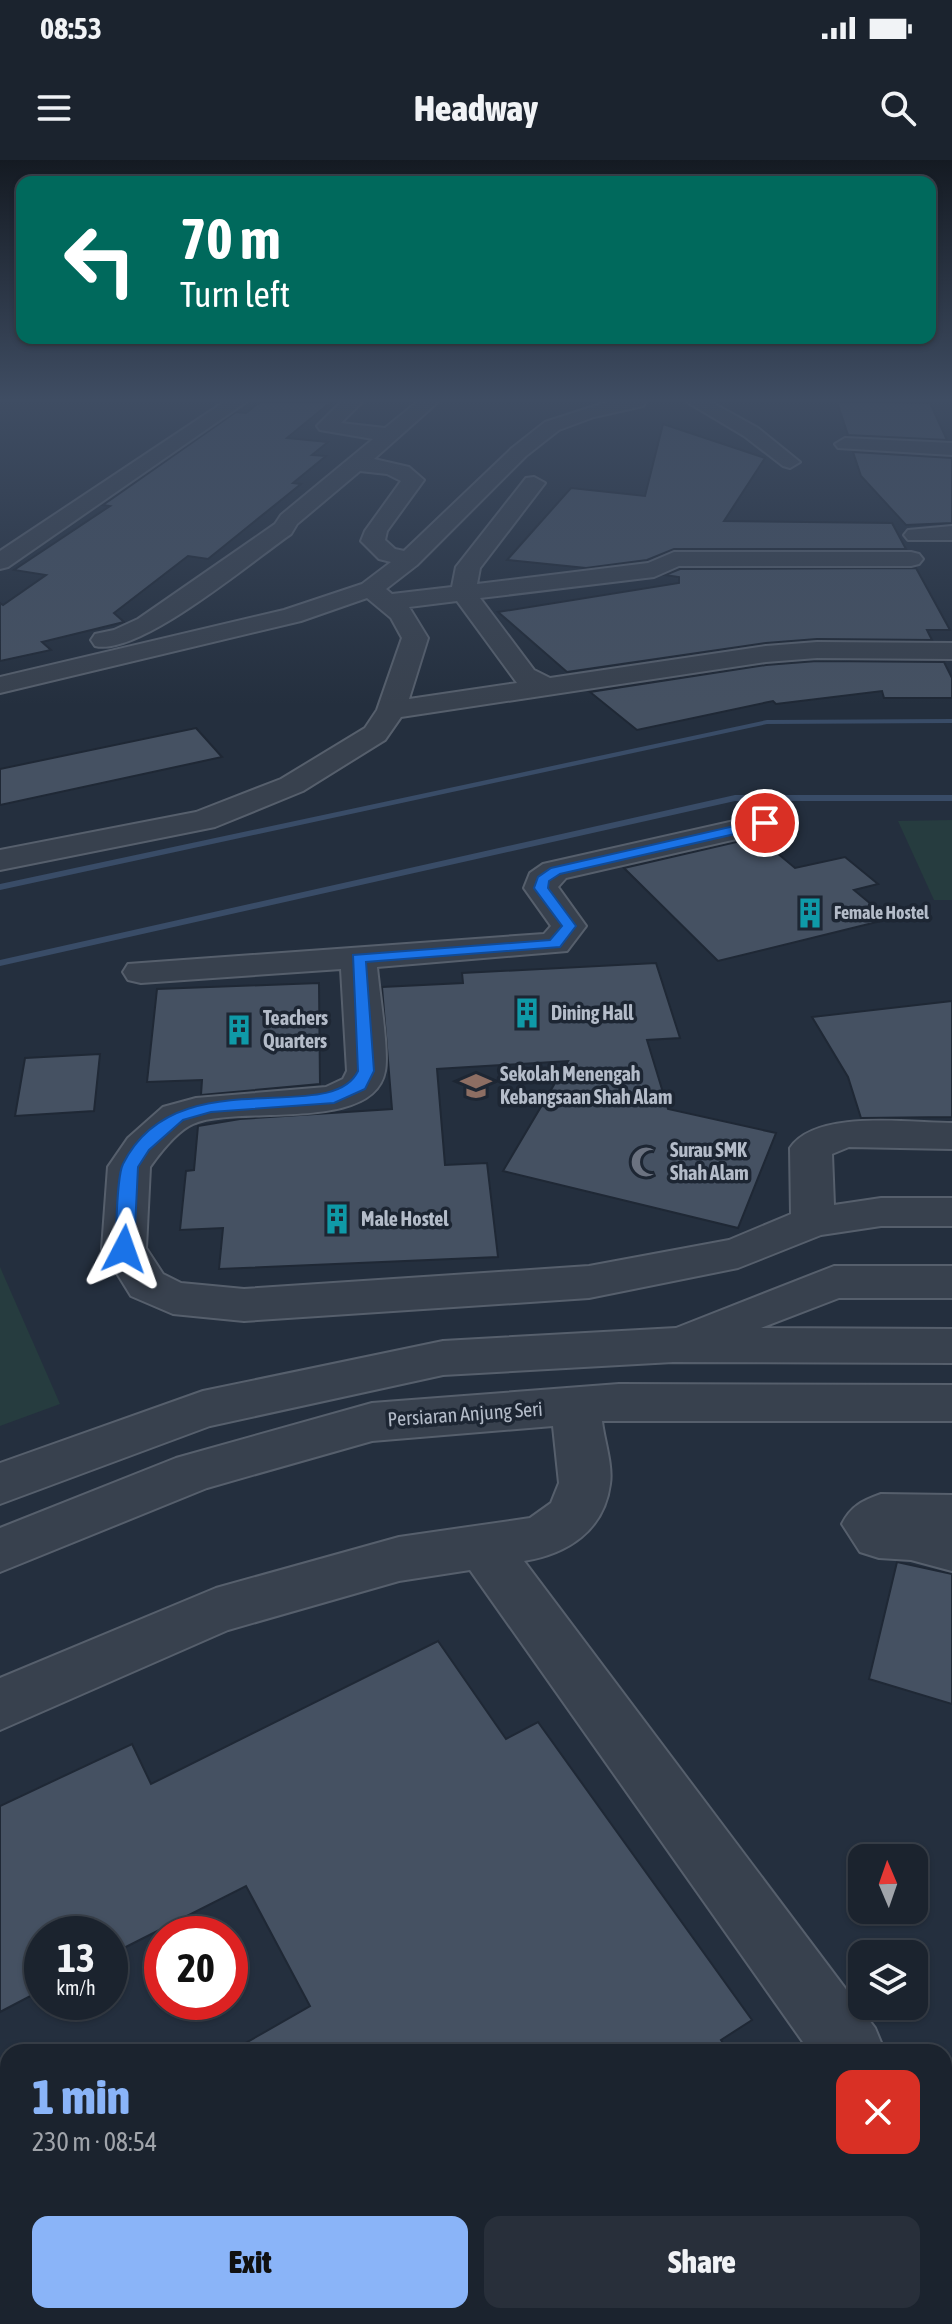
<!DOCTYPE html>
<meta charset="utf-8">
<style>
:root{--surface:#1b232e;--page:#282f3a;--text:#f1f3f6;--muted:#a0a4aa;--line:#39404a;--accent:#8ab4f8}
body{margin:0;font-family:"Asap Condensed",sans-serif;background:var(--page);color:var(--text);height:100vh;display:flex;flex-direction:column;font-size:30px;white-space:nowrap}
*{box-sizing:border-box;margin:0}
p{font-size:26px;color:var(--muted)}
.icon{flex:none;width:44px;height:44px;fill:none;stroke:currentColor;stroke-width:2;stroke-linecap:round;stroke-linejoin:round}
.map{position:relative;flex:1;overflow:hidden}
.drawer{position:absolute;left:0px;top:1884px;width:952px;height:280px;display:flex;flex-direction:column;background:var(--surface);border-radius:24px 24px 0 0;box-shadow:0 2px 6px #0004,0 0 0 2px var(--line)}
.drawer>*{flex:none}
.banner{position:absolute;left:16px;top:16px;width:920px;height:168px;border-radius:16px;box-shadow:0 2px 6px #0004,0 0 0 2px var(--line);background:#00695c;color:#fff;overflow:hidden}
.needle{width:52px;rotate:358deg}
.tools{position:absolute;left:848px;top:1684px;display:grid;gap:16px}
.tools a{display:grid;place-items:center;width:80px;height:80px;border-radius:16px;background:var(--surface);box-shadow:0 2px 6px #0004,0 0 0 2px var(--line);font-size:40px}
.speed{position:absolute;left:24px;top:1756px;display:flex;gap:16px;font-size:40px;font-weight:700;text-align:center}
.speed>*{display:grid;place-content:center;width:104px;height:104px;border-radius:50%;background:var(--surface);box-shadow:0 2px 6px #0004,0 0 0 2px var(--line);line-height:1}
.speed small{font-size:20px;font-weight:400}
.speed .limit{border:12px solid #d22;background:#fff;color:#111}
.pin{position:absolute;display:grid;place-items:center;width:68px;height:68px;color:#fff;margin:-34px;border:4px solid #fff;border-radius:50%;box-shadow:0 2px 8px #0007}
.me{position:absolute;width:88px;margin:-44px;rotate:4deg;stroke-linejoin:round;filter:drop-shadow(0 0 6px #0008)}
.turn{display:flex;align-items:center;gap:28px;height:168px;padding:0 32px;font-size:36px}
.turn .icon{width:104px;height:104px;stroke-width:2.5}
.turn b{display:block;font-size:56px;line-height:68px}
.round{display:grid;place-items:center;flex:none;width:84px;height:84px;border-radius:16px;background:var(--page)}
.overview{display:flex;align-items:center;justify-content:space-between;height:136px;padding:0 32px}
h1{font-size:48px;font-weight:800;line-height:60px;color:var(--accent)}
.primary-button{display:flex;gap:16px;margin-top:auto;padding:16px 32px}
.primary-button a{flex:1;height:92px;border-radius:16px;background:var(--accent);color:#111;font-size:32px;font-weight:800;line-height:92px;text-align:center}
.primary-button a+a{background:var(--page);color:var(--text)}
.status{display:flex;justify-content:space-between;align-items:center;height:56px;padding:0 40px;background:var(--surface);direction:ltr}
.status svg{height:22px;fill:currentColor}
header{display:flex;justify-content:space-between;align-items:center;height:104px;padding:0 32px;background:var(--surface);font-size:36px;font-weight:800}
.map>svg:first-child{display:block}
.green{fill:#263c3f}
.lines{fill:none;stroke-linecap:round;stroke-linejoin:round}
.stream{fill:#394c67;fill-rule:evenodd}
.building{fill:#455162;stroke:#1f2835;stroke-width:2}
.minor-casing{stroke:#565f6c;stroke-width:4}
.minor{fill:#38414e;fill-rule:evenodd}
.route{fill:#1a73e8;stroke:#114b97;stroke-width:2}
.labels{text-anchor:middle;stroke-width:7;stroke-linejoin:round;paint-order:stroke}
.far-poi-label{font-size:18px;font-weight:bold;fill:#b4bcc9;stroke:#1d2633;text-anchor:start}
.poi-label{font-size:20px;font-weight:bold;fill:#b4bcc9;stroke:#1d2633;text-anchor:start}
.street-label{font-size:20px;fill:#b4bcc9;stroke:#1d2633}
</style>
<div class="status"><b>08:53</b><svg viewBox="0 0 49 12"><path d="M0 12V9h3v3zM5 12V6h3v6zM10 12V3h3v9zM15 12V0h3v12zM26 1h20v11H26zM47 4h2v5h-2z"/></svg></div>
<header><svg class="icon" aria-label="menu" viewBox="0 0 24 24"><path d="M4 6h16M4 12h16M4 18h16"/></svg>Headway<svg class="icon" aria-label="search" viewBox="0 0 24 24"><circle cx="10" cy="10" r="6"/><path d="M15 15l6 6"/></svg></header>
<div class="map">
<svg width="952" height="2164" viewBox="0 0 952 2164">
<rect width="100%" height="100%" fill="#242f3e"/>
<!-- green -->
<g class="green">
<polygon points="952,660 952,740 934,740 898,661"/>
<polygon points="0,1107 60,1244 0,1266"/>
</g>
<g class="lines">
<!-- stream -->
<g class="stream">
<polygon points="952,559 952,563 767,564 0,730 0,724 767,560"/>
<polygon points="735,635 952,635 952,641 735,641 0,806 0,800"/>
</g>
</g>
<!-- building -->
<g class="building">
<polygon points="260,242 331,242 287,278 328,282 312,295 326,296 293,323 301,324 208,399 188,396 114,453 124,462 42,482 51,490 0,501 0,443 3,445 46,415 14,410 110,346 103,345 236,252 246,253"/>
<polygon points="837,242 930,243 947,280 848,275"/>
<polygon points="663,264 765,298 724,361 892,363 906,389 674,389 647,400 586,408 507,400 571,328 645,336"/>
<polygon points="853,292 952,298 952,363 906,365 861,316"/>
<polygon points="916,408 950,470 927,470 932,480 817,479 766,483 567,512 498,452 679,423 679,417 665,415 680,409"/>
<polygon points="817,501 944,502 952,518 952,538 884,538 882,531 776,544 773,541 637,570 590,532 766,505"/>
<polygon points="196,568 222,597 0,645 0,609"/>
<polygon points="758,677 795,708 845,697 878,724 854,730 889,759 718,801 624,708"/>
<polygon points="656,803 680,878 647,880 668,949 776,973 738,1068 503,1011 568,901 437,909 445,1005 487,1003 498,1097 219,1109 223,1068 180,1070 186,1011 194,1010 198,966 240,959 392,949 382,827 463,823 462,813"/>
<polygon points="319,823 320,924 201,935 202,920 147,922 157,829"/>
<polygon points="952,841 952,957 861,958 848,917 812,857"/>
<polygon points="100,894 94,951 15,956 25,898"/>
<polygon points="897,1402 952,1414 952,1544 869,1519"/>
<polygon points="438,1481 506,1579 538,1562 752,1860 721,1880 729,1892 230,1892 310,1846 246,1726 110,1795 110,1774 42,1774 42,1830 0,1852 0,1646 132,1584 151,1624"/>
</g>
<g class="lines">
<!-- minor casing -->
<g class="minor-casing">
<g id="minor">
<polygon points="224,242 246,242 8,407 0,409 0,391"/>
<path d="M341 242H362L341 263 385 268 417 242H438L374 299 409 307 424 320 387 371 385 380 395 389 404 391 512 288 545 262 607 242H645L643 246 594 257 559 270 526 296 417 405 386 429 392 434 452 427 456 407 526 318 534 317 545 323 480 408 477 424 648 403 674 392H911L919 394 923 399 919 404 911 406H679L654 417 480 438 534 510 550 518 766 486 817 482 952 483V499L817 498 766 502 401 557 385 580 303 631 215 667 0 710V690L196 652 281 619 365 568 377 550 402 478 391 458 367 438 301 461 0 533V517L284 450 362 424 391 402 379 399 361 381 365 371 401 321 387 314 360 311 297 364 291 374C252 401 139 497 95 486L91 480 95 474 114 470 138 459 275 364 281 355 373 279 320 270 317 266ZM457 441 517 523 409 539 428 478 409 447Z"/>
<polygon points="687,242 711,242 758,268 800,302 790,308 783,306 744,276"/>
<polygon points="845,278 952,283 952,295 838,288 835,284"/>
<polygon points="952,366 952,380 908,380 904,375 908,370"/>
<path d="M765 654 776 656 781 663 776 670 566 718 558 727 586 766 567 791 377 807C379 830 389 892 385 911 374 974 237 944 193 964 177 971 160 993 150 1007L146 1088 163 1114 181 1123 244 1129 589 1106 729 1080 791 1054 790 988C816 949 910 963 952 963V989L849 987 832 994 834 1045 881 1038H952V1066H881L821 1075 738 1108 589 1138 244 1161 173 1154 131 1136 102 1089 108 1007 128 978 163 947 196 938 326 927 343 919 347 911 341 809 141 823 128 820 123 812 128 804 544 774 551 766 524 728 530 713 543 704Z"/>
<polygon points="834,1106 952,1106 952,1138 839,1138 761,1168 952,1169 952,1203 673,1202 443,1215 210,1266 0,1344 0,1303 203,1231 443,1181 676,1168"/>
<path d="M619 1224 952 1225V1261H602C604 1280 613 1305 610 1324 604 1371 567 1394 524 1401L875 1868 885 1892H810L470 1410 399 1421 228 1470 0 1570V1518L216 1428 399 1377 530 1358 551 1343 559 1323 553 1266 372 1281 207 1328 0 1412V1368L176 1298 372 1243Z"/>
<path d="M881 1334 952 1335V1411L911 1400 879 1398 860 1392 842 1364C851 1346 862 1341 881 1334Z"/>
<polygon points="944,1983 952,1986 952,2066 944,2063"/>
</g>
</g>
<!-- minor -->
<use href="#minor" class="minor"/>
</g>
<!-- sky -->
<linearGradient id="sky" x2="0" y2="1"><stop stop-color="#141a22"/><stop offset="0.44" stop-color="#3f4d63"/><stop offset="1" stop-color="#3f4d63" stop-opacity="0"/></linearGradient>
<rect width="952" height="545" fill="url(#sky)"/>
<!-- route -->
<path class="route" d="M765 659 772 663 770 666 560 714 549 721 548 728 576 766 560 787 366 802 374 911 365 929 334 943 211 952 183 960 149 990 138 1007 134 1089 124 1095 118 1093 115 1089C117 1070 116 1018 123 1004 176 897 331 968 358 911L353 795 550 780 562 766 534 728 538 717 551 708Z"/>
<!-- icons -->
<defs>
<g id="building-bare" transform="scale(2.4)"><path d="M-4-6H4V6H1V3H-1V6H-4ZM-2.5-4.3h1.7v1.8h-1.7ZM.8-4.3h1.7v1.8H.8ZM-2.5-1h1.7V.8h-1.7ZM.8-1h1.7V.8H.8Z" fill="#0f9aa8" stroke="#1d2633" stroke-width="2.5" paint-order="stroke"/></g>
<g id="school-bare" transform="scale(2.4)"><path d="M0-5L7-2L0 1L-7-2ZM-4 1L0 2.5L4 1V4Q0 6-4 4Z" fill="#8d6e63" stroke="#1d2633" stroke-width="2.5" paint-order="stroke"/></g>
<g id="mosque-bare" transform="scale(2.4)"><path d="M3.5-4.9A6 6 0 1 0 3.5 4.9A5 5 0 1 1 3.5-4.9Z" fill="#6b7280" stroke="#1d2633" stroke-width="2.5" paint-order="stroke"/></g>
</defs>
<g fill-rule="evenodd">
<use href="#building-bare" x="810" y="753"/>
<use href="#building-bare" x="527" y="853"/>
<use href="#building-bare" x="239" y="870"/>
<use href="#school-bare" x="476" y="926"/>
<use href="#mosque-bare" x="646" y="1002"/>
<use href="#building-bare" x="337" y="1059"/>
</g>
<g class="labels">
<!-- far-poi labels -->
<g class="far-poi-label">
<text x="834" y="759">Female Hostel</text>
</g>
<!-- poi labels -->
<g class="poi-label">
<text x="551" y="860">Dining Hall</text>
<text x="263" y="865">Teachers<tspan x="263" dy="23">Quarters</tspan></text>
<text x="500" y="921">Sekolah Menengah<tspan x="500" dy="23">Kebangsaan Shah Alam</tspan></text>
<text x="670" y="997">Surau SMK<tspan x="670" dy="23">Shah Alam</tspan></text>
<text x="361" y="1066">Male Hostel</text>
</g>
<!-- street labels -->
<g class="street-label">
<text transform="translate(465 1254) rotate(-4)" y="7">Persiaran Anjung Seri</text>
</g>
</g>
</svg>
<div class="tools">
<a><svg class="needle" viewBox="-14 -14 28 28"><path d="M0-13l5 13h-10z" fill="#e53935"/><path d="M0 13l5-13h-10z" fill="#a0a4aa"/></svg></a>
<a><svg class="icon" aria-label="layers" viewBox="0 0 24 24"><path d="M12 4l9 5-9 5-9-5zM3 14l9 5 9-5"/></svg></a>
</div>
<div class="speed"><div>13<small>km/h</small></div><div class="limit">20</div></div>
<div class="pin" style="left:765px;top:663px;background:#d93025"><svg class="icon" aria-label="arrive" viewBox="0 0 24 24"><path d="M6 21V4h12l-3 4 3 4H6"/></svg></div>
<svg class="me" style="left:124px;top:1089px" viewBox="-20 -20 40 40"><path d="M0-17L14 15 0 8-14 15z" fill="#1a73e8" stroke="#fff" stroke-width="4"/></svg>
<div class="banner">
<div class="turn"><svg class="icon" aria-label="left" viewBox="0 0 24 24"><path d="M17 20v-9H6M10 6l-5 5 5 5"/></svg><div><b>70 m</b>Turn left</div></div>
</div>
<section class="drawer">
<div class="overview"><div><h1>1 min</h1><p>230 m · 08:54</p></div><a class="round" style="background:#d93025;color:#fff"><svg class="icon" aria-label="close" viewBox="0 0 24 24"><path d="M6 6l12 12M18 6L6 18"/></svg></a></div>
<div class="primary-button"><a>Exit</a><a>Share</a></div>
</section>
</div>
